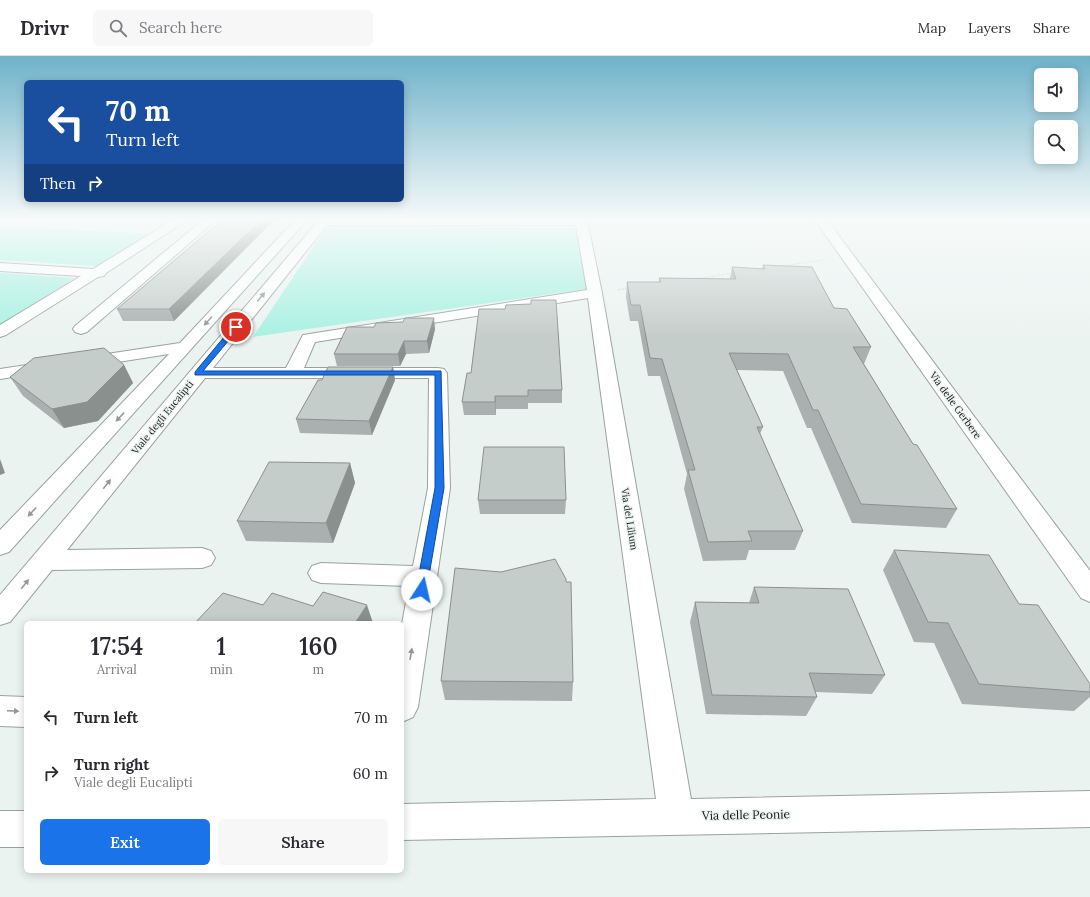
<!DOCTYPE html>
<style>
:root{--surface:#fff;--page:#f7f7f7;--text:#2b2b33;--muted:#7c7c81;--line:#e1e1e2;--accent:#1a73e8}
body{margin:0;font-family:Lora,serif;background:var(--page);color:var(--text);height:100vh;display:flex;flex-direction:column;font-size:15px;white-space:nowrap}
*{box-sizing:border-box;margin:0}
p{font-size:13px;color:var(--muted)}
.icon{flex:none;width:22px;height:22px;fill:none;stroke:currentColor;stroke-width:2;stroke-linecap:round;stroke-linejoin:round}
.map{position:relative;flex:1;overflow:hidden}
.panel{position:absolute;left:24px;top:565px;width:380px;height:252px;display:flex;flex-direction:column;background:var(--surface);border-radius:6px;box-shadow:0 2px 10px #0003}
.panel>*{flex:none}
.guide{position:absolute;left:24px;top:24px;width:380px;height:122px;border-radius:6px;box-shadow:0 2px 10px #0003;background:#1a4fa0;color:#fff;overflow:hidden}
.fabs{position:absolute;left:1034px;top:12px;display:grid;gap:8px}
.fabs a{display:grid;place-items:center;width:44px;height:44px;border-radius:6px;background:var(--surface);box-shadow:0 2px 10px #0003;font-size:20px}
.pin{position:absolute;display:grid;place-items:center;width:34px;height:34px;color:#fff;margin:-17px;border:2px solid #fff;border-radius:50%;box-shadow:0 1px 4px #0007}
.me{position:absolute;width:44px;margin:-22px;rotate:10deg;stroke-linejoin:round;filter:drop-shadow(0 0 3px #0008)}
.turn{display:flex;align-items:center;gap:14px;height:84px;padding:0 16px;font-size:18px}
.turn .icon{width:52px;height:52px;stroke-width:2.5}
.turn b{display:block;font-size:28px;line-height:34px}
.then{display:flex;align-items:center;height:38px;padding:0 16px;background:#0003;gap:8px;font-size:15px}
.eta{display:flex;justify-content:space-evenly;align-items:center;height:68px;text-align:center}
.eta b{font-size:24px;font-weight:600;line-height:28px}
.cta{display:flex;gap:8px;margin-top:auto;padding:8px 16px}
.cta a{flex:1;height:46px;border-radius:6px;background:var(--accent);color:#fff;font-size:16px;font-weight:600;line-height:46px;text-align:center}
.cta a+a{background:var(--page);color:var(--text)}
ul{padding:0;list-style:none}
li{display:flex;align-items:center;gap:12px;height:56px;padding:0 16px}
li div{flex:1}
li b{display:block;font-size:15px}
li em{font-style:normal}
header{display:flex;align-items:center;gap:24px;box-sizing:border-box;height:56px;padding:0 20px;background:var(--surface);border-bottom:1px solid var(--line)}
header strong{font-size:19px}
nav{display:flex;gap:22px;margin-inline-start:auto;font-size:14px}
.search{width:280px;height:36px;background:var(--page);display:flex;align-items:center;gap:10px;box-sizing:border-box;padding:0 14px;border-radius:6px;color:var(--muted);font-size:15px}
.map>svg:first-child{display:block}
.green{fill:#a8f1e1}
.lines{fill:none;stroke-linecap:round;stroke-linejoin:round}
.street-casing{stroke:#9aa2a0;stroke-width:2}
.path{stroke:#a2a9a7;stroke-width:1.5;stroke-dasharray:0.5 2;stroke-linecap:butt}
.street{fill:#fff;fill-rule:evenodd}
.wall{fill:#a9b0af}
.shaded-wall{fill:#8a908e}
.building{fill:#c5cdcb;stroke:#8a908e}
.oneway{fill:#969797}
.route{fill:#1a73e8;stroke:#114b97}
.labels{text-anchor:middle;stroke-width:3;stroke-linejoin:round;paint-order:stroke}
.street-label{font-size:10px;fill:#151817;stroke:#ebf3f1}
.near-street-label{font-size:12px;fill:#151817;stroke:#ebf3f1}
</style>
<header>
<strong>Drivr</strong>
<div class="search"><svg class="icon" aria-label="search" viewBox="0 0 24 24"><circle cx="10" cy="10" r="6"/><path d="M15 15l6 6"/></svg>Search here</div>
<nav><a>Map</a><a>Layers</a><a>Share</a></nav>
</header>
<div class="map">
<svg width="1090" height="841" viewBox="0 0 1090 841">
<rect width="100%" height="100%" fill="#ebf3f1"/>
<!-- green -->
<g class="green">
<polygon points="336,169 574,172 577,174 586,233 253,281 326,172"/>
<polygon points="0,170 151,178 96,210 0,204"/>
<polygon points="0,217 75,222 0,269"/>
</g>
<g class="lines">
<!-- street casing -->
<g class="street-casing">
<g id="street">
<polygon points="173,164 187,164 106,217 104,220 98,221 6,279 0,281 0,269 81,220 0,215 0,207 93,213"/>
<polygon points="203,164 216,164 87,276 81,278 75,276 73,273 75,270"/>
<polygon points="295,164 307,164 9,496 0,499 0,474 169,298 86,311 80,310 77,306 80,302 180,287"/>
<path d="M319 164H587L602 237 691 743 1090 735V771L402 784V748L656 743 588 242 315 286 304 312H438L444 313 447 317 450 432 418 651 413 661 402 666V568L409 530 321 527 312 524 308 517 312 510 321 507 413 510 428 432 429 322H205L67 494 202 492 211 495 215 502 211 509 202 512 52 514 10 566 0 569V539ZM327 169H576L587 234 303 279 286 312H213Z"/>
<polygon points="815,164 827,164 1090,515 1090,546 1081,542"/>
<polygon points="46,306 52,307 55,311 52,315 0,323 0,313"/>
<polygon points="0,640 26,641 26,671 0,670"/>
<rect x="0" y="755" width="26" height="36"/>
</g>
</g>
<!-- path -->
<g class="path">
<polyline points="782,210 822,204"/>
<polyline points="695,223 733,217"/>
<polyline points="618,234 628,232"/>
</g>
<!-- street -->
<use href="#street" class="street"/>
</g>
<!-- wall -->
<g class="wall">
<polygon points="222,164 274,164 174,265 123,265 117,253"/>
<polygon points="763,209 834,252 871,291 864,308 913,388 957,453 946,472 852,467 811,372 807,372 783,315 737,314 763,371 760,378 803,475 795,494 749,494 746,504 703,505 684,433 687,418 660,320 648,320 638,265 630,265 626,241 627,226 659,226 659,222 730,223 732,211 762,213"/>
<polygon points="374,271 435,273 429,297 406,298 400,310 337,310 334,298"/>
<polygon points="124,309 133,327 98,365 64,372 23,340 10,321"/>
<polygon points="393,311 395,324 372,379 300,377 296,363"/>
<polygon points="471,317 562,334 562,347 528,347 528,353 496,353 496,359 464,359 462,346"/>
<polygon points="350,407 355,427 333,487 246,485 237,465"/>
<polygon points="478,444 566,444 565,458 480,458"/>
<polygon points="894,494 1019,548 1090,628 1090,641 1074,655 962,648 934,587 914,586 883,514"/>
<polygon points="754,531 885,619 872,638 815,636 817,641 806,660 706,658 690,566 695,546 749,547"/>
<polygon points="441,625 573,626 572,645 445,644"/>
</g>
<!-- shaded-wall -->
<g class="shaded-wall">
<polygon points="261,164 274,164 174,265 169,253"/>
<polygon points="434,262 435,273 429,297 427,285"/>
<polygon points="404,285 406,298 400,310 398,298"/>
<polygon points="124,309 133,327 98,365 64,372 52,353"/>
<polygon points="393,311 395,324 372,379 369,365"/>
<polygon points="495,340 496,353 496,359 495,346"/>
<polygon points="0,403 5,417 0,419"/>
<polygon points="350,407 355,427 333,487 326,467"/>
<polygon points="367,549 373,567 355,567"/>
</g>
<!-- building -->
<g class="building">
<polygon points="222,164 261,164 169,253 117,253"/>
<polygon points="763,209 812,211 834,252 847,253 871,291 853,291 913,388 917,389 957,453 861,448 818,354 813,354 788,298 729,297 763,371 757,371 803,475 748,475 752,485 708,486 688,414 695,414 662,303 650,302 640,249 631,249 627,226 661,226 659,222 736,223 732,211 765,213"/>
<polygon points="531,244 556,244 562,334 528,334 528,340 495,340 495,346 462,346 467,317 471,317 479,253 505,253 506,249 531,248"/>
<polygon points="405,262 434,262 427,285 404,285 398,298 334,298 347,271 374,271 376,267 403,266"/>
<polygon points="104,292 124,309 87,346 52,353 10,321 34,302"/>
<polygon points="328,311 393,311 369,365 296,363 318,324 322,324"/>
<polygon points="484,391 564,391 566,444 478,444"/>
<polygon points="269,406 350,407 326,467 237,465"/>
<polygon points="894,494 989,499 1019,548 1038,549 1090,628 1090,636 979,628 948,567 928,566"/>
<polygon points="555,503 566,523 566,526 571,526 573,626 441,625 455,512 501,516"/>
<polygon points="754,531 848,533 885,619 809,617 817,641 712,639 695,546 759,547"/>
<polygon points="323,536 367,549 355,567 195,567 223,537 263,549 272,537 313,550"/>
</g>
<!-- one-way arrows -->
<defs><path id="oneway-solid" d="M-6-.8H1V-3.2L6.5 0L1 3.2V.8H-6Z"/></defs>
<g class="oneway">
<use href="#oneway-solid" transform="translate(261 241) rotate(-50)"/>
<use href="#oneway-solid" transform="translate(208 265) rotate(132)"/>
<use href="#oneway-solid" transform="translate(120 361) rotate(133)"/>
<use href="#oneway-solid" transform="translate(107 428) rotate(-51)"/>
<use href="#oneway-solid" transform="translate(32 456) rotate(133)"/>
<use href="#oneway-solid" transform="translate(25 528) rotate(-51)"/>
<use href="#oneway-solid" transform="translate(411 598) rotate(-80)"/>
<use href="#oneway-solid" transform="translate(13 655) rotate(3)"/>
</g>
<!-- sky -->
<linearGradient id="sky" x2="0" y2="1"><stop stop-color="#6fb2ca"/><stop offset="0.58" stop-color="#f6faf9"/><stop offset="1" stop-color="#f6faf9" stop-opacity="0"/></linearGradient>
<rect width="1090" height="282" fill="url(#sky)"/>
<!-- route -->
<polygon class="route" points="234,269 240,271 203,315 441,315 444,432 426,537 422,539 418,537 416,534 435,432 435,319 195,319 195,316"/>
<g class="labels">
<!-- street labels -->
<g class="street-label">
<text transform="translate(956 349) rotate(54)" y="4">Via delle Gerbere</text>
<text transform="translate(162 361) rotate(-51)" y="4">Viale degli Eucalipti</text>
<text transform="translate(630 463) rotate(81)" y="4">Via del Lilium</text>
</g>
<!-- near-street labels -->
<g class="near-street-label">
<text transform="translate(746 759) rotate(-1)" y="4">Via delle Peonie</text>
</g>
</g>
</svg>
<div class="fabs">
<a><svg class="icon" aria-label="sound" viewBox="0 0 24 24"><path d="M4 9h4l5-4v14l-5-4H4zM17 9q2 3 0 6"/></svg></a>
<a><svg class="icon" aria-label="search" viewBox="0 0 24 24"><circle cx="10" cy="10" r="6"/><path d="M15 15l6 6"/></svg></a>
</div>
<div class="pin" style="left:236px;top:271px;background:#d93025"><svg class="icon" aria-label="arrive" viewBox="0 0 24 24"><path d="M6 21V4h12l-3 4 3 4H6"/></svg></div>
<svg class="me" style="left:422px;top:534px" viewBox="-20 -20 40 40"><circle r="19" fill="#fff"/><path d="M0-13L10 11 0 6-10 11z" fill="#1a73e8"/></svg>
<div class="guide">
<div class="turn"><svg class="icon" aria-label="left" viewBox="0 0 24 24"><path d="M17 20v-9H6M10 6l-5 5 5 5"/></svg><div><b>70 m</b>Turn left</div></div>
<div class="then">Then<svg class="icon" aria-label="right" viewBox="0 0 24 24"><path d="M7 20v-9h11M14 6l5 5-5 5"/></svg></div>
</div>
<section class="panel">
<div class="eta">
<div><b>17:54</b><p>Arrival</p></div>
<div><b>1</b><p>min</p></div>
<div><b>160</b><p>m</p></div>
</div>
<ul>
<li><svg class="icon" aria-label="left" viewBox="0 0 24 24"><path d="M17 20v-9H6M10 6l-5 5 5 5"/></svg><div><b>Turn left</b></div><em>70 m</em></li>
<li><svg class="icon" aria-label="right" viewBox="0 0 24 24"><path d="M7 20v-9h11M14 6l5 5-5 5"/></svg><div><b>Turn right</b><p>Viale degli Eucalipti</p></div><em>60 m</em></li>
</ul>
<div class="cta"><a>Exit</a><a>Share</a></div>
</section>
</div>
